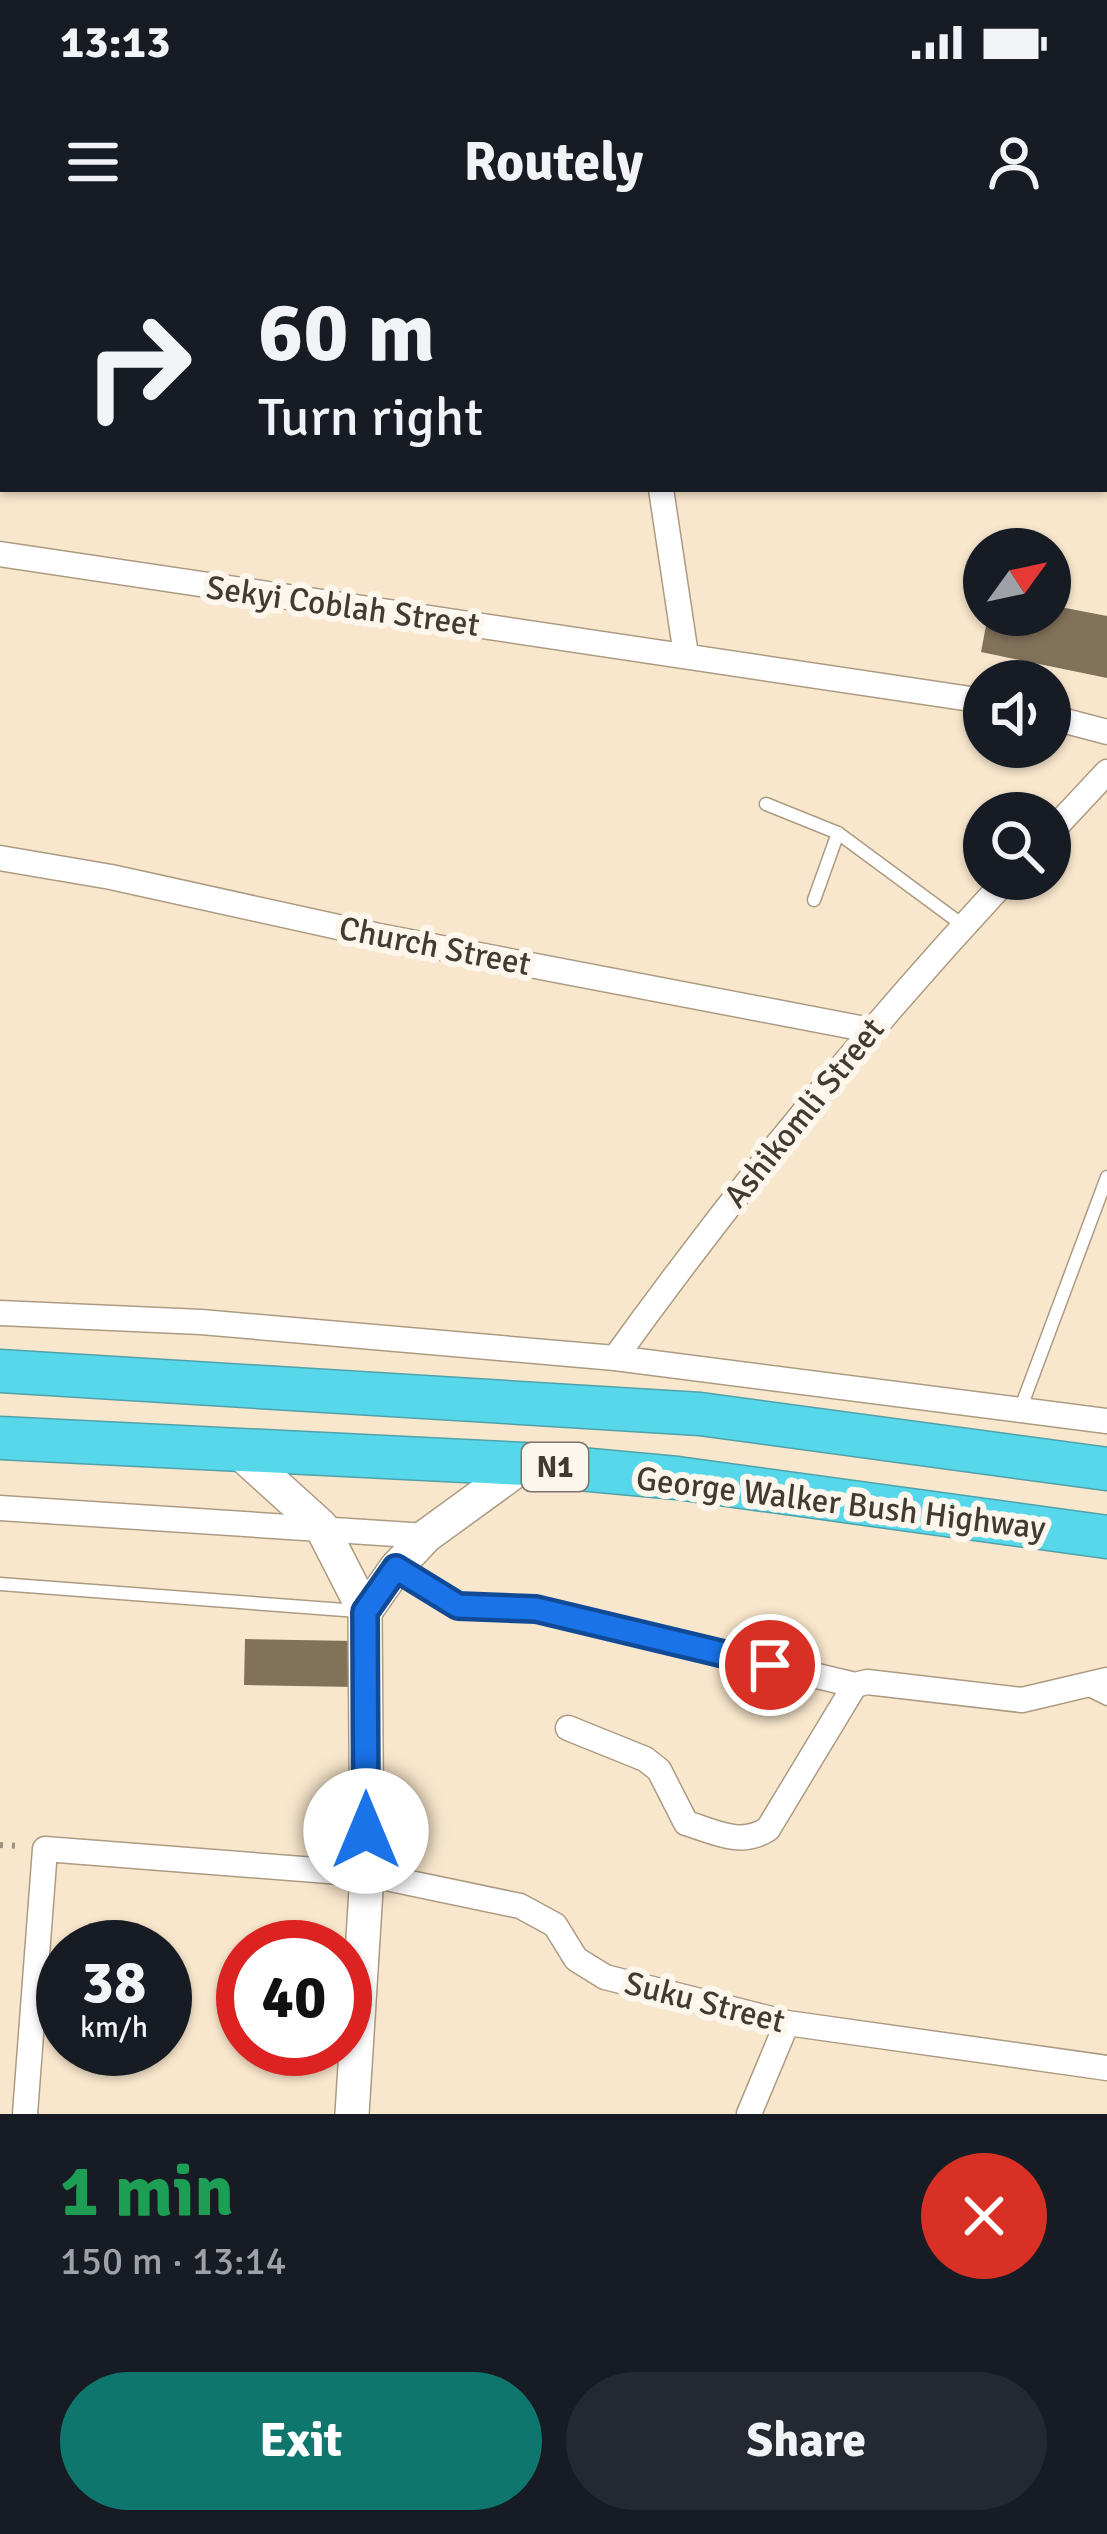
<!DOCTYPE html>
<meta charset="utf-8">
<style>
:root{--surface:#171b24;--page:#242831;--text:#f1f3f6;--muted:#9ea1a6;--accent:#0f766e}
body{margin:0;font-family:Signika,sans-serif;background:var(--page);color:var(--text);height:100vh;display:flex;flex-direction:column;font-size:45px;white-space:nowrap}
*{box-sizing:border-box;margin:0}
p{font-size:39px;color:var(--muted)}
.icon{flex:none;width:66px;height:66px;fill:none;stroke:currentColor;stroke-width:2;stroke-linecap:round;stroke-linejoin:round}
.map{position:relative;height:1874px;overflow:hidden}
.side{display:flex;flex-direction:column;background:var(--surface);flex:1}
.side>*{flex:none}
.guide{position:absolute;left:0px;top:0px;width:1107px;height:252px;box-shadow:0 3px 9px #0004;background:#171b24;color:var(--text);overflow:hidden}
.needle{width:78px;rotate:57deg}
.controls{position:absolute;left:963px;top:288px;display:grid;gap:24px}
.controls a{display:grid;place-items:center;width:108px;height:108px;border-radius:50%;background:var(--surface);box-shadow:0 3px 9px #0004;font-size:60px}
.speed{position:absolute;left:36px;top:1680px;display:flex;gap:24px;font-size:60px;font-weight:700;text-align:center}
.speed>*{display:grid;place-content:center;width:156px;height:156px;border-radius:50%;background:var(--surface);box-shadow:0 3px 9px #0004;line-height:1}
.speed small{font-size:30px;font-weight:400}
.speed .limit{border:18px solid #d22;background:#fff;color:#111}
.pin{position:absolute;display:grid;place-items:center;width:102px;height:102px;color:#fff;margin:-51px;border:6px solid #fff;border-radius:50%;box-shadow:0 3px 12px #0007}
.me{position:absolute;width:132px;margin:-66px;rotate:0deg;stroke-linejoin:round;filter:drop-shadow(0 0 9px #0008)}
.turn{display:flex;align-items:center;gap:42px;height:252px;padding:0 60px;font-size:54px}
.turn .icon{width:156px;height:156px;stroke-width:2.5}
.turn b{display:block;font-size:84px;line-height:102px}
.round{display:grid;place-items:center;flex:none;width:126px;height:126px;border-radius:63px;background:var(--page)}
.overview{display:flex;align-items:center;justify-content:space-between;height:204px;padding:0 60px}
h1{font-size:72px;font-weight:800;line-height:90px;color:#1e9e55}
.primary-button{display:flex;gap:24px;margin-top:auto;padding:24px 60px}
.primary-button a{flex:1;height:138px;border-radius:72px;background:var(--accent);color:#fff;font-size:48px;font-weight:800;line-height:138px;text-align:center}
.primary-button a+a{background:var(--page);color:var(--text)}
.status{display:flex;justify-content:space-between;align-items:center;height:84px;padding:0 60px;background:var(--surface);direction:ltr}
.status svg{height:33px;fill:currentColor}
header{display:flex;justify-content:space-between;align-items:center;height:156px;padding:0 60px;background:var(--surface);font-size:54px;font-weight:800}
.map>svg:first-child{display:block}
.building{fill:#82725a}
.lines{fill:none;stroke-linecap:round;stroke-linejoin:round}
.lane-casing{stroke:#ac9b82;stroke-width:15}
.street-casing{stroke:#ac9b82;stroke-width:27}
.secondary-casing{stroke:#ac9b82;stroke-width:36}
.highway-casing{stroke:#50a1a9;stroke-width:45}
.path{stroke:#9d907e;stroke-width:6;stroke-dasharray:3 9;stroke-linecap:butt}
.lane{stroke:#fff;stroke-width:12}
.street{stroke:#fff;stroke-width:24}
.secondary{stroke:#fff;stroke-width:33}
.highway{stroke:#57d8ea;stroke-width:42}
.route-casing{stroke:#114b97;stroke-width:30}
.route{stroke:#1a73e8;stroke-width:21}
.labels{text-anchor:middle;stroke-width:12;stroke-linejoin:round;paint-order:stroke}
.shield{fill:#fdf6ec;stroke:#7a7369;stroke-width:3}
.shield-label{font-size:30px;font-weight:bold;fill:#423b31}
.street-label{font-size:33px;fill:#423b31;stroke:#fdf6ec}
</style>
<div class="status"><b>13:13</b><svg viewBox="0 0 49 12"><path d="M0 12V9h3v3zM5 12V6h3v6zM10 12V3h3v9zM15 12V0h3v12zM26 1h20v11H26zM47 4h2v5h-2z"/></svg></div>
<header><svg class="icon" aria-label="menu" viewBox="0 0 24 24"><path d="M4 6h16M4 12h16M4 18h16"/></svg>Routely<svg class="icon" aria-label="person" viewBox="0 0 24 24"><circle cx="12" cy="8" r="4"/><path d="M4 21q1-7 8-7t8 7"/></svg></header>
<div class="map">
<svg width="1107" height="1874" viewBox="0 0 1107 1874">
<rect width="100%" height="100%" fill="#f9e7cd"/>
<!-- building -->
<g class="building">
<polygon points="1050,365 1107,376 1107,438 981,412 988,375 1050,375"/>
<polygon points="245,1399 354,1401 354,1447 244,1445"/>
</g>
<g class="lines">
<!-- lane casing -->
<g class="lane-casing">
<g id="lane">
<polyline points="766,564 838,593 964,686"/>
<polyline points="814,660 838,593"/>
<polyline points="1020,1170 1107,937"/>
<polyline points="0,1344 358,1371"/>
<polyline points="1083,1447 1107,1459"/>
</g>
</g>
<!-- street casing -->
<g class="street-casing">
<g id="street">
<polyline points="62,0 78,3"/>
<polyline points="589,0 591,3"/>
<polyline points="661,249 686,415"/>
<polyline points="0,314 984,461"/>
<polyline points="1050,477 1107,492"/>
<polyline points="1050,593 1107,532"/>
<polyline points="0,618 111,637 379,696 870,790"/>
<polyline points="0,1073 201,1082 615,1118 1107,1181"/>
<path d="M615 1118C736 950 866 791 1007 639"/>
<polyline points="0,1268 426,1296"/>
<polyline points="396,1328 458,1365 536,1369 855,1445 867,1442 1022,1460 1107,1440"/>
<path d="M568 1488 645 1519 659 1530 686 1583C715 1592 741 1607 768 1589L855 1445"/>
<polyline points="25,1874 45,1609 367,1634 520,1666 555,1685 576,1719 605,1737 787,1783 1107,1828"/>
<polyline points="749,1874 787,1783"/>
</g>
</g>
<!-- secondary casing -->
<g class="secondary-casing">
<g id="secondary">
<polyline points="238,1211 321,1286 365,1372 367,1634 352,1874"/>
<polyline points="365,1372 396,1328 426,1296 525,1224"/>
</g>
</g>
<!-- highway casing -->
<g class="highway-casing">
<g id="highway">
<polyline points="0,1131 700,1174 1107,1229"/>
<polyline points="0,1198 525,1224 677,1238 1107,1297"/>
</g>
</g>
<!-- path -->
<polyline class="path" points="0,1605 20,1606"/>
<!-- lane -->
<use href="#lane" class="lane"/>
<!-- street -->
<use href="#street" class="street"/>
<!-- secondary -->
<use href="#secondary" class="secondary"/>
<!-- highway -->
<use href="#highway" class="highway"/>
</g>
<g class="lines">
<!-- route casing -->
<g class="route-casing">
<polyline id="route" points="366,1591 365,1372 396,1328 458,1366 536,1369 770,1425"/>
</g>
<!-- route -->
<use href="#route" class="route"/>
</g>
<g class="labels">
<!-- shield labels -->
<rect class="shield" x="522" y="1203" width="66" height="48" rx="9"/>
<g class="shield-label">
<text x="555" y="1237">N1</text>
</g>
<!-- street labels -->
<g class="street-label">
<text transform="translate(343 365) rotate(8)" y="12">Sekyi Coblah Street</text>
<text transform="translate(435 705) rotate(11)" y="12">Church Street</text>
<text transform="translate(803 872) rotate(-51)" y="12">Ashikomli Street</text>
<text transform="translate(841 1262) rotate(7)" y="12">George Walker Bush Highway</text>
<text transform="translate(705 1761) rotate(14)" y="12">Suku Street</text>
</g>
</g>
</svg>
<div class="controls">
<a><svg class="needle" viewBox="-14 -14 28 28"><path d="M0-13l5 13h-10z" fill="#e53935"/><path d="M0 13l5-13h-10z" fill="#9ea1a6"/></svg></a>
<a><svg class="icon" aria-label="sound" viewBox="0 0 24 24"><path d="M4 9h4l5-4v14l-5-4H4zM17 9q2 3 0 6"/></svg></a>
<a><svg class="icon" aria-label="search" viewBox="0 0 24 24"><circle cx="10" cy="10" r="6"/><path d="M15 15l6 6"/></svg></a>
</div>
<div class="speed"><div>38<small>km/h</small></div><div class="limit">40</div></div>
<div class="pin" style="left:770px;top:1425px;background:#d93025"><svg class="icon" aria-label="arrive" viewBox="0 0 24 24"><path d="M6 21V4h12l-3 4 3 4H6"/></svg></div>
<svg class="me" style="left:366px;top:1591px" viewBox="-20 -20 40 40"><circle r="19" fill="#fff"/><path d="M0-13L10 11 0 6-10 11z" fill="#1a73e8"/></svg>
<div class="guide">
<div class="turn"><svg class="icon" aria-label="right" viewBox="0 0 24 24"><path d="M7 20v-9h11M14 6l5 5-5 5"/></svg><div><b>60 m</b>Turn right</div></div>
</div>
</div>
<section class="side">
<div class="overview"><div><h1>1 min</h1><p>150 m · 13:14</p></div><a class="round" style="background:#d93025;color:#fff"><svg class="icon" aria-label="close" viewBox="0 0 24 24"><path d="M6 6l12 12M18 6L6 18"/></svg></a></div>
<div class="primary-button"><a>Exit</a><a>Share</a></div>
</section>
